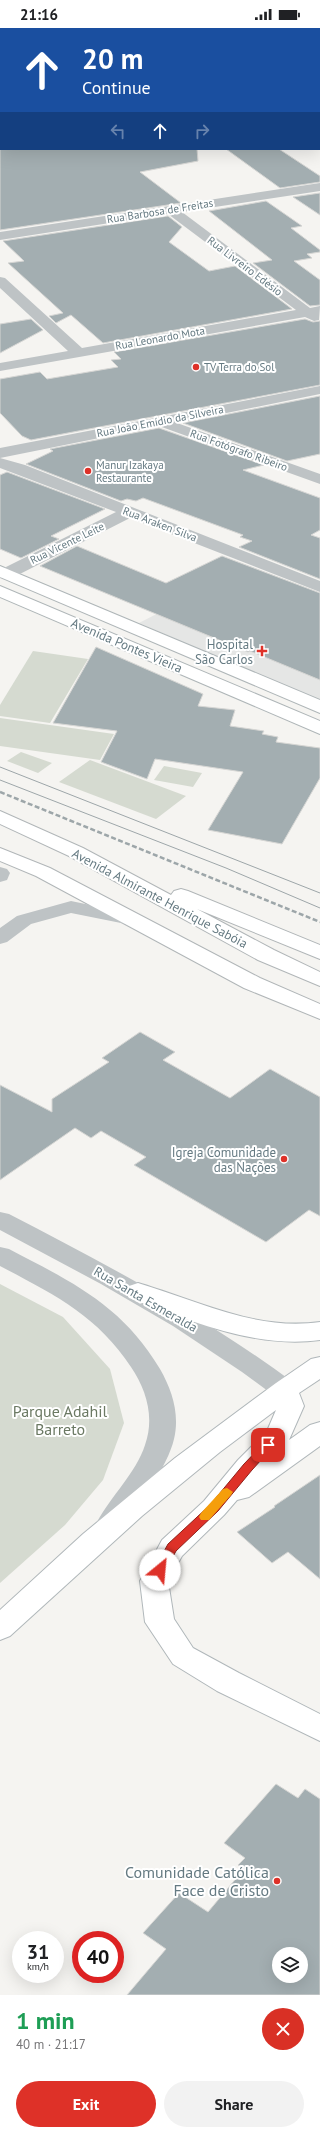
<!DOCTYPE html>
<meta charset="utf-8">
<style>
:root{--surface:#fff;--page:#f2f2f2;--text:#202124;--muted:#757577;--accent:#de3128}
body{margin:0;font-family:"PT Sans",sans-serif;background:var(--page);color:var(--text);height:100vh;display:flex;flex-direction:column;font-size:15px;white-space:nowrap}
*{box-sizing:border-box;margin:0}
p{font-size:13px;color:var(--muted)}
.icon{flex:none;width:22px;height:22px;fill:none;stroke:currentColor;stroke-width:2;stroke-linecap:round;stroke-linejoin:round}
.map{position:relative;height:1967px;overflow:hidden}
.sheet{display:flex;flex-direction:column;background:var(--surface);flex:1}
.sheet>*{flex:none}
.top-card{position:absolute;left:0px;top:0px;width:320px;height:122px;box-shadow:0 4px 16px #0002;background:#1a4fa0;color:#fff;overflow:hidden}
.fabs{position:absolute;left:272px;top:1919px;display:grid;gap:8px}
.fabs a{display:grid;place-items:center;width:36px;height:36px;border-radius:50%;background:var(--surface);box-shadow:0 4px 16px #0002;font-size:20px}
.speed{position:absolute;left:12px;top:1903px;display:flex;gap:8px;font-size:20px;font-weight:700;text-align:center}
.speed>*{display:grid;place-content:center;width:52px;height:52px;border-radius:50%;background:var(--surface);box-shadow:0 4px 16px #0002;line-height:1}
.speed small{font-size:10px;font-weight:400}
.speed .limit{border:6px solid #d22;background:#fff;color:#111}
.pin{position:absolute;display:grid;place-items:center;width:34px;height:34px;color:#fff;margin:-17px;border-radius:8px;box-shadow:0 2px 6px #0006}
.me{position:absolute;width:44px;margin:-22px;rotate:28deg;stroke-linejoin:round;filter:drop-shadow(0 0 3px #0008)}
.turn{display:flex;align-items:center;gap:14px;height:84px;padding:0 16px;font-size:18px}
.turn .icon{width:52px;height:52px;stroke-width:2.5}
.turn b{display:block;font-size:28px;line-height:34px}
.lanes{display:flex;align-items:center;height:38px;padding:0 16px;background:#0003;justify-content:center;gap:20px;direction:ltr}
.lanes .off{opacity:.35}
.round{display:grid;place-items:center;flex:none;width:42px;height:42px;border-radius:21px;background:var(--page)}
.overview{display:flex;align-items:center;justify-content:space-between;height:68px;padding:0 16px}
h1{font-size:24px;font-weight:700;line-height:30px;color:#1e9e55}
.primary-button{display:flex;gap:8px;margin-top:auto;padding:8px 16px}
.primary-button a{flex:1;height:46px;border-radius:24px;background:var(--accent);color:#fff;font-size:16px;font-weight:700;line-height:46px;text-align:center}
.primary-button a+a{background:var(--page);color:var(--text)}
.status{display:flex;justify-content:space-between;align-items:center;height:28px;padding:0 20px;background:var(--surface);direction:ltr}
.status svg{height:11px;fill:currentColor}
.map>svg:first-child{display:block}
.built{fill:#e5e6e5}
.green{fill:#d5dad0}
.building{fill:#a3aeb1;stroke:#d6d6d4;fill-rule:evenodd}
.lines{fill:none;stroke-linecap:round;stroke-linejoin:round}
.secondary-casing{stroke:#b0b7ba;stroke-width:2}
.primary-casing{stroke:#afb6b8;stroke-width:2}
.highway-casing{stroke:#b1b6b8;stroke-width:2}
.street{fill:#bec3c5;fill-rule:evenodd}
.secondary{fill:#fff;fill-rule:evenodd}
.primary{fill:#fff;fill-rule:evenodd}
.highway{fill:#fff;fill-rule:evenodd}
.tram{stroke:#9da6a9;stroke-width:1}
.rail{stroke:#9da6a9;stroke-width:2.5;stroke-dasharray:5 2.5;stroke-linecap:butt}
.route{fill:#de3128;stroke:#90201a}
.slow{fill:#f59e0b}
.poi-dot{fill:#de3128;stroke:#fff;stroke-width:1.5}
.labels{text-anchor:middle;stroke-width:4;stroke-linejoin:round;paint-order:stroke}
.far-street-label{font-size:11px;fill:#657a82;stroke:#fff}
.far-poi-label{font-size:11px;fill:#657a82;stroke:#fff;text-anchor:start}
.poi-label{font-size:13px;fill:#657a82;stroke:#fff;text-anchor:end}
.street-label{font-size:13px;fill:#657a82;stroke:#fff}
.near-park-label{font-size:16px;fill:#6b7963;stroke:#fff}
.near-poi-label{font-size:16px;fill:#657a82;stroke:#fff;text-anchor:end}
</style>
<div class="status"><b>21:16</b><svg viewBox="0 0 49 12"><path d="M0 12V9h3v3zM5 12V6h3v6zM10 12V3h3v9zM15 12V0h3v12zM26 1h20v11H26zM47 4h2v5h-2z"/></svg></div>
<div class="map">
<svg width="320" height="1967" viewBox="0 0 320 1967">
<rect width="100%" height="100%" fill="#f5f4f1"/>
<!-- built -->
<polygon class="built" points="246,540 320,569 320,673 139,595"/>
<!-- green -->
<g class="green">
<polygon points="33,623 88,631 50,695 0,688 0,677"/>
<polygon points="0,690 114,706 100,732 0,718"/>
<polygon points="21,724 52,735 38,745 7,733"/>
<polygon points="90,732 186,768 156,791 59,754"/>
<polygon points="164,738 202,745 193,759 154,752"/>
<polygon points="0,1256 63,1289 110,1341 124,1395 103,1452 65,1497 0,1555"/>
</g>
<!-- building -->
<g class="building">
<polygon points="0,121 197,121 198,133 140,144 181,175 0,202"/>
<polygon points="226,121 279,121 320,148 320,154 280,160"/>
<polygon points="320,165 320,187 293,169"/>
<polygon points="266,173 302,198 291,200 320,222 320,224 307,226 312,230 294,233 320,252 320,277 310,278 253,235 272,232 209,183"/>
<polygon points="168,188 182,199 169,214 209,243 235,238 292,281 103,315 71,287 56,295 49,288 63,285 8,235 24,233 3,213"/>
<polygon points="31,291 43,302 0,325 0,296"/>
<polygon points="305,291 313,294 320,293 320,357 31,412 22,408 0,385 0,351 40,344 47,351 118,339 111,332 121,331 114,324"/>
<polygon points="320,368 320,426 287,433 183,395"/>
<polygon points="159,400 264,437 243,442 320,470 320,502 311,507 320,510 320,551 239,519 252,513 240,509 243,507 143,470 136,473 127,471 121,473 26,436 53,423 50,421"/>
<polygon points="7,444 105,481 51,508 59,511 21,530 0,521 0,447"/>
<polygon points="77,518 166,555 222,528 320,565 320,652 250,623 248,624 40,538"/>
<polygon points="96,619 203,666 198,678 235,682 230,698 264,703 262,706 278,709 276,714 320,720 320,750 282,816 208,802 243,744 155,731 147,751 101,734 117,703 53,695"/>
<polygon points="140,1004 175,1024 163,1032 230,1070 270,1041 320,1069 320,1188 309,1182 266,1214 134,1137 146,1129 101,1103 91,1110 75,1100 0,1152 0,1057 52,1084 52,1071 109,1034 102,1030"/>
<polygon points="320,1447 320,1551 288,1524 272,1535 237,1504 275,1479 274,1478"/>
<path d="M276 1756 298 1770 305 1761 320 1771V1967H127L166 1921 143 1905 179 1865 208 1884 244 1841 238 1837 245 1830 224 1815ZM279 1926H301V1948H279Z"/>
</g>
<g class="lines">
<!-- secondary casing -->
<g class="secondary-casing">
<g id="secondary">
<polygon points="84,0 102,0 84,1"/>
<path d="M138 1255C199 1273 255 1303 320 1294V1312C254 1321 190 1292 129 1270L125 1264 129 1258Z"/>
<polygon points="320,1329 320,1351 299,1365 304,1378 289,1412 310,1397 320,1394 320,1418 249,1469 237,1472 224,1487 182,1528 168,1553 174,1591 193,1620 239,1645 320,1686 320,1713 217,1663 173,1636 145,1594 140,1553 162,1512 204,1473 238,1432 267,1403 276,1382 220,1424 142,1488 10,1608 0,1612 0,1582 83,1506 175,1430 276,1355 311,1331"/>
</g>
</g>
<!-- primary casing -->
<g class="primary-casing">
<g id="primary">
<rect x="319" y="50" width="1" height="6"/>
<rect x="0" y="94" width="1" height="6"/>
<polygon points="0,538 320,672 320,685 0,549"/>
<polygon points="0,558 320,693 320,706 0,569"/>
</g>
</g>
<!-- highway casing -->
<g class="highway-casing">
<g id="highway">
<polygon points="0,783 83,820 171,867 174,863 181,861 188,863 320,917 320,931 197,881 274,922 320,944 320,958 258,932 69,828 0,796"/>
<polygon points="0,820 50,840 260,950 320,976 320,991 244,960 36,848 0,833"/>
</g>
</g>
<!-- street -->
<g class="street">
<rect x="16" y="0" width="12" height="1"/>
<rect x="231" y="0" width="11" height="1"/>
<polygon points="320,155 320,163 182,184 310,280 320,278 319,292 314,293 305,289 0,343 0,335 68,323 0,260 0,249 5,250 82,320 296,282 168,186 0,212 0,204"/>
<polygon points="320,358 320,366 177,395 320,446 320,456 159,398 0,430 0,420"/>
<polygon points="0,430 25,437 320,553 320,564 130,490 12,550 0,550 0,542 116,484 0,440"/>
<polygon points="0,839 7,841 10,845 7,852 0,854"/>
<polygon points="71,873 138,887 141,891 138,895 131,897 71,885 31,896 7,914 0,916 0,900 17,888"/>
<path d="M0 1184 9 1186C108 1237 205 1289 294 1355L298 1362 294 1369 285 1372 276 1369 242 1344 173 1298 101 1256 0 1202Z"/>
<path d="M0 1219 9 1221C72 1254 122 1277 160 1341 172 1362 180 1386 174 1411 167 1441 138 1476 121 1502L111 1505 101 1502 97 1494C111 1468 136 1445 145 1417 155 1389 146 1361 131 1339 97 1287 53 1266 0 1238Z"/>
</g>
<!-- secondary -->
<use href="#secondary" class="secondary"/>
<!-- primary -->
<use href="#primary" class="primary"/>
<!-- highway -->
<use href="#highway" class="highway"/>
<!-- tram -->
<g class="tram">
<polyline points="0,739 320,865"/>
<polyline points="0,752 226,840 320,880"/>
</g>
<!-- rail -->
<polyline class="rail" points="0,764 320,894"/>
</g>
<!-- route -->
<polygon class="route" points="268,1413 272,1414 274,1417 272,1420 252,1442 218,1483 176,1523 164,1545 156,1545 154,1542 168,1516 210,1477 244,1436 265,1414"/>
<!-- slow -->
<polygon class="slow" points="227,1460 233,1464 231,1467 209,1492 201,1492 199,1489 201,1485 223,1461"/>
<!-- markers -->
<g class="poi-dot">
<circle cx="196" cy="339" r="4"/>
<circle cx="88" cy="443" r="4"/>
<path d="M260 617h4v4h4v4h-4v4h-4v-4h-4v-4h4z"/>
<circle cx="284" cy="1131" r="4"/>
<circle cx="277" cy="1853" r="4"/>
</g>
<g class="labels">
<!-- far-street labels -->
<g class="far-street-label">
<text transform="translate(160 183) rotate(-9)" y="4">Rua Barbosa de Freitas</text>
<text transform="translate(245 238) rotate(37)" y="4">Rua Livreiro Edésio</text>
<text transform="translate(160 310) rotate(-10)" y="4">Rua Leonardo Mota</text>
<text transform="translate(160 393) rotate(-11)" y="4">Rua João Emídio da Silveira</text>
<text transform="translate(239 422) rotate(20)" y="4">Rua Fotógrafo Ribeiro</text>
<text transform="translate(160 496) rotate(21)" y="4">Rua Araken Silva</text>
<text transform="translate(67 515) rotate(-26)" y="4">Rua Vicente Leite</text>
</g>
<!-- far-poi labels -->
<g class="far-poi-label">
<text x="204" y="343">TV Terra do Sol</text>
<text x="96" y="441">Manur Izakaya<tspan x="96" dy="13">Restaurante</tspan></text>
</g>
<!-- poi labels -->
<g class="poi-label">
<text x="253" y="621">Hospital<tspan x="253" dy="15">São Carlos</tspan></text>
<text x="276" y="1129">Igreja Comunidade<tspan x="276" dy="15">das Nações</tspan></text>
</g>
<!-- street labels -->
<g class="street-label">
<text transform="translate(127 617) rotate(23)" y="5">Avenida Pontes Vieira</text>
<text transform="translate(160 870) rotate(28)" y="5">Avenida Almirante Henrique Sabóia</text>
<text transform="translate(146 1271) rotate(30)" y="5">Rua Santa Esmeralda</text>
</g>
<!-- near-park labels -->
<g class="near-park-label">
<text x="60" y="1389">Parque Adahil<tspan x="60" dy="18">Barreto</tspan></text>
</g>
<!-- near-poi labels -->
<g class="near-poi-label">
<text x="269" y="1850">Comunidade Católica<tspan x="269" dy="18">Face de Cristo</tspan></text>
</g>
</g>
</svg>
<div class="fabs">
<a><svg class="icon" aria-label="layers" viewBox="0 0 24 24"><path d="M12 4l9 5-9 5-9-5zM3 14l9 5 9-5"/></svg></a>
</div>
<div class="speed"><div>31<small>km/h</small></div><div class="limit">40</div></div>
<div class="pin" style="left:268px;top:1417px;background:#d93025"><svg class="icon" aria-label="arrive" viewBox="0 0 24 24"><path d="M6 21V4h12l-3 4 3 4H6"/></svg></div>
<svg class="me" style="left:160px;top:1542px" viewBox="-20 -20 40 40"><circle r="19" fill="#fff"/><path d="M0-13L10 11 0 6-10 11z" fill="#de3128"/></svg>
<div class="top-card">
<div class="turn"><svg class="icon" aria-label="ahead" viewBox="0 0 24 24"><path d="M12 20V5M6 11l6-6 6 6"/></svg><div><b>20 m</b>Continue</div></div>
<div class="lanes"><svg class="icon off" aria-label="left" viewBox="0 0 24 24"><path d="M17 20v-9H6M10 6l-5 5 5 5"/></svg><svg class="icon" aria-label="ahead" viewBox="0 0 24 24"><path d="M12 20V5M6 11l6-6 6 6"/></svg><svg class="icon off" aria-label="right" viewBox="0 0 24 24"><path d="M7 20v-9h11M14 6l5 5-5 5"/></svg></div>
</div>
</div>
<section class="sheet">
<div class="overview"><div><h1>1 min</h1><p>40 m · 21:17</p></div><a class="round" style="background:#d93025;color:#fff"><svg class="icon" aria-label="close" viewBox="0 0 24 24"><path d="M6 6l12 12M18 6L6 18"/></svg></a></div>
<div class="primary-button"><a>Exit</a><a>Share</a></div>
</section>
